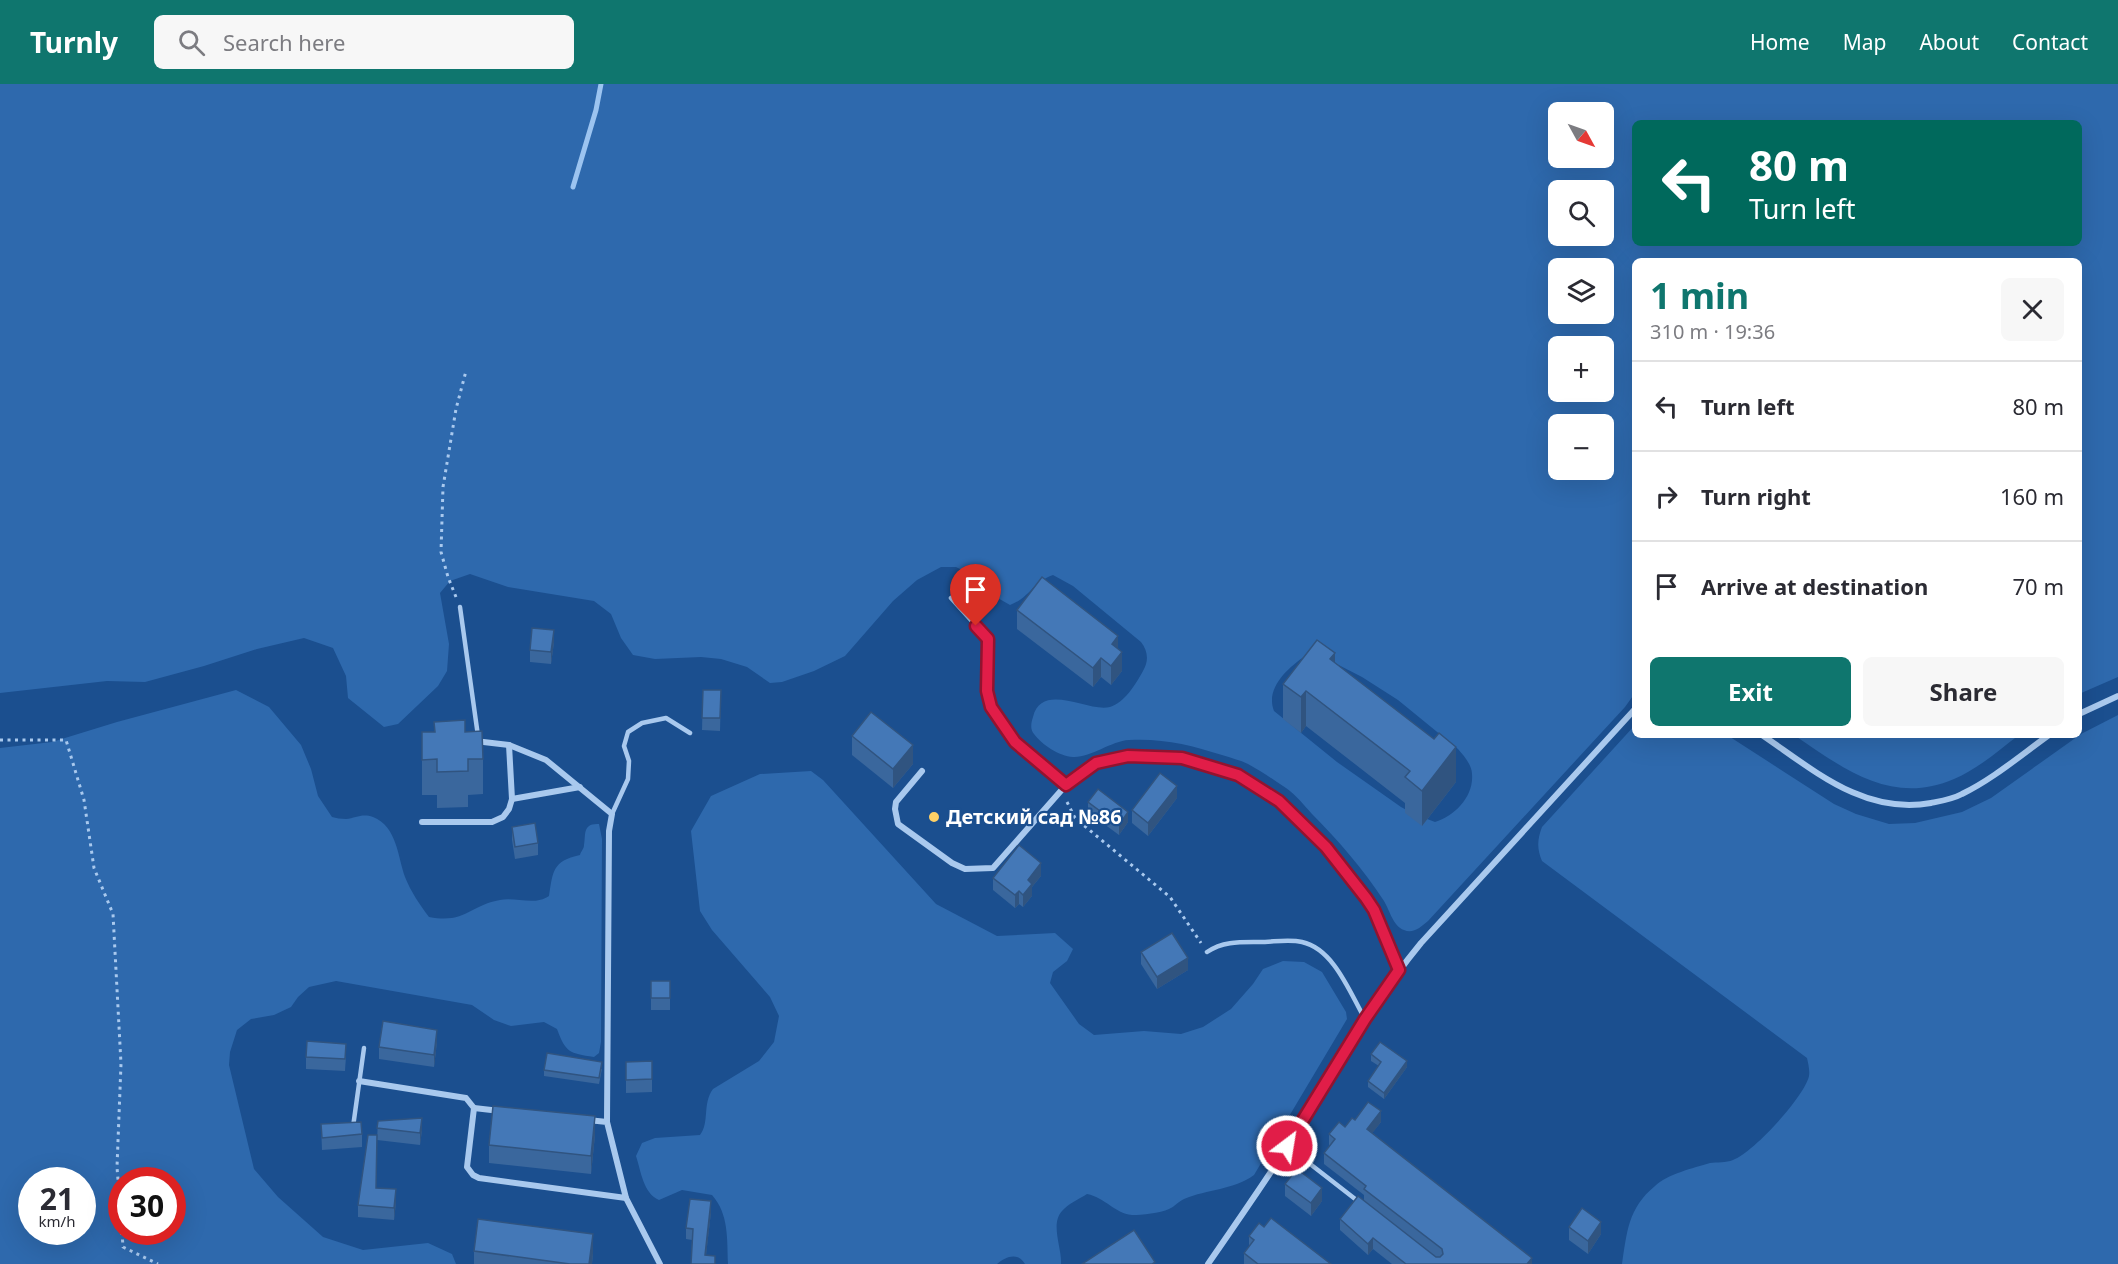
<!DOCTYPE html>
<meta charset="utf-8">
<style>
:root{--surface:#fff;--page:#f7f7f7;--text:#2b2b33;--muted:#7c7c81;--line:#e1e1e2;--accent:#0f766e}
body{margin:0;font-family:"Noto Sans",sans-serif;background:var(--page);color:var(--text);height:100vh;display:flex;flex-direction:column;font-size:22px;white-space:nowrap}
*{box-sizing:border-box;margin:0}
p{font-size:20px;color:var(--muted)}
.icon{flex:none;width:33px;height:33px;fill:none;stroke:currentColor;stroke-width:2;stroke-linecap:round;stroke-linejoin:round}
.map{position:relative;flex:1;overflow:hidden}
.sheet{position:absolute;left:1632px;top:174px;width:450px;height:480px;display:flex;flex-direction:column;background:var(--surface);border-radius:9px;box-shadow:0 6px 24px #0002}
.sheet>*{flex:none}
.banner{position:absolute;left:1632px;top:36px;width:450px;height:126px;border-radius:9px;box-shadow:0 6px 24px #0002;background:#00695c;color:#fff;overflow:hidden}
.needle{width:39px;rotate:130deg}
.buttons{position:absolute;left:1548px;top:18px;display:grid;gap:12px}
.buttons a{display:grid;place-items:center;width:66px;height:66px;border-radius:9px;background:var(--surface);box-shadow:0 6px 24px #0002;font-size:30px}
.speed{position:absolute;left:18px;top:1083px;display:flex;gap:12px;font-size:30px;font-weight:700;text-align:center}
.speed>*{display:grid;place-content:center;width:78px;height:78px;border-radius:50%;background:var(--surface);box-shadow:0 6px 24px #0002;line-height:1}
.speed small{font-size:15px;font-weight:400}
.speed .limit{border:9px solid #d22;background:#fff;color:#111}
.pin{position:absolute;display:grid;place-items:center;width:51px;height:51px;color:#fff;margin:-62px -26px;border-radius:50% 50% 50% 0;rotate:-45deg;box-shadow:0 0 6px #0007}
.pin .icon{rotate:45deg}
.me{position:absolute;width:66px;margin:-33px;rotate:31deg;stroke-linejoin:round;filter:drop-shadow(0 0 4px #0008)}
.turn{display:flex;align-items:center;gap:21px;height:126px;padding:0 18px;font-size:27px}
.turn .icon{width:78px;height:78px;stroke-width:2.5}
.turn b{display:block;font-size:42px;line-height:51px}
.round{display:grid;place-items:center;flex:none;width:63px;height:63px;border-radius:9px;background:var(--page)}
.head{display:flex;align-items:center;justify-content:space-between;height:102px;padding:0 18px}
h1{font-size:36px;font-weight:700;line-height:45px;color:var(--accent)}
.primary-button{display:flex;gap:12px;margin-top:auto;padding:12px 18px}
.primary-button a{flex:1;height:69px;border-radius:9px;background:var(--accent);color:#fff;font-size:24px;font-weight:700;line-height:69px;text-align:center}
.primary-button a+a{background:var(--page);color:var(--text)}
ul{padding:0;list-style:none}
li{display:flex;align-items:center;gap:18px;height:90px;padding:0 18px;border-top:2px solid var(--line)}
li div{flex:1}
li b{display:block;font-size:22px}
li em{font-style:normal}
header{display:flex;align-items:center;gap:36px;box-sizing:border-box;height:84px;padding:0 30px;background:var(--accent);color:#fff}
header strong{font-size:28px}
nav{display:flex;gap:33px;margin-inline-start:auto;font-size:21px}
.search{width:420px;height:54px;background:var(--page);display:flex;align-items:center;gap:15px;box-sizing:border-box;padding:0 21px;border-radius:9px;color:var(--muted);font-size:22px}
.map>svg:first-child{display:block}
.green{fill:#2e69ad;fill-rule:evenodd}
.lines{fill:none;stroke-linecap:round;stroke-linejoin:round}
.stream{stroke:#9cc4f0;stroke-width:5}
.path{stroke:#a9c9ee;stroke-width:3;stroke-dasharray:3 4.5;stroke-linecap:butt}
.service{stroke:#a9c9ee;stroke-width:4.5}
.minor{stroke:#a9c9ee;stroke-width:6}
.wall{fill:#3a679d}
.shaded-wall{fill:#305480}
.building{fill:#4478b7;stroke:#305480;stroke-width:1.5}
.route-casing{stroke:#92132f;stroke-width:15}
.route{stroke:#e11d48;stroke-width:10}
.poi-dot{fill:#ffd166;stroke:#1b4f8f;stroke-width:2}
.labels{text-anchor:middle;stroke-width:4.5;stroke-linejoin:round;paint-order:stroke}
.poi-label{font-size:20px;font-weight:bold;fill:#fff;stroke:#1b4f8f;text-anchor:start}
</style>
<header>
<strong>Turnly</strong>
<div class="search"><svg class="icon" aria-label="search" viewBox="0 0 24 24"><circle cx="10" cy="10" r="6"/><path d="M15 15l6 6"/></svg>Search here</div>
<nav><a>Home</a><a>Map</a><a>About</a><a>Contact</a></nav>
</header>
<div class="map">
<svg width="2118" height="1180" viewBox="0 0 2118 1180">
<rect width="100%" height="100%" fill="#1b4f8f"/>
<!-- green -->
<g class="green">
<path d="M0 0H2118V593L2079 610V177H1635V609L1625 623 1428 837C1421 843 1413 850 1404 846 1393 842 1390 827 1384 817 1364 786 1338 756 1312 730 1304 721 1296 711 1286 704 1274 696 1261 687 1248 680 1240 676 1231 674 1222 671 1191 661 1162 654 1129 656 1111 657 1090 674 1073 673 1059 672 1042 661 1034 650 1030 645 1031 639 1033 633 1042 597 1089 629 1110 623 1124 619 1136 600 1143 587 1149 577 1148 567 1141 558L1073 502 1053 491C1032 498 1031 513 1010 521L996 513 970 490 956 483H941L917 496 893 517 845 572 814 587 782 598 770 599 747 583 721 575 701 573 655 575 633 571 621 554 611 530 594 517 508 503 470 490 450 497 440 509 449 560 447 587 438 602 398 640 384 643 348 614 346 592 333 564 304 554 257 565 204 582 145 598 107 597 0 609ZM1558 28H1604V74H1558ZM1635 39H2079V159H1635ZM1558 106H1604V152H1558ZM1558 184H1604V230H1558ZM1558 262H1604V308H1558ZM1558 340H1604V386H1558ZM1305 572 1323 573 1362 593 1398 616 1458 665C1464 672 1472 681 1472 690 1474 712 1455 732 1435 738L1414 730 1401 723 1337 678 1274 627C1265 604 1288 584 1305 572Z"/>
<path d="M236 606 269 623 301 661 311 685 318 712 332 733C336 734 341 735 346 735 356 734 362 729 373 733 397 742 398 774 405 793 411 808 420 821 429 833 466 840 470 821 500 816 516 813 535 822 549 812 553 788 552 777 580 771 581 767 584 765 584 761 586 751 582 739 599 740L602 755 601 958 599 969 594 973C569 969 566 969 557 945L544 938 511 942 494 936 472 921 336 897 309 903 298 913 291 923 274 931 251 935 237 946 230 968 229 981 254 1085 278 1113 323 1153 363 1166 428 1159 452 1170 456 1180H0V664L52 658 117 638ZM32 1096H82V1148H32ZM122 1096H172V1148H122Z"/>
<path d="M2118 631V1180H1622C1627 1148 1628 1124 1655 1102 1668 1090 1693 1084 1710 1079 1717 1078 1726 1079 1733 1076 1753 1069 1805 1012 1809 992 1810 986 1808 979 1807 974L1542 777C1537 765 1537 756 1542 743L1635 641V651H1727L1834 720 1856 730 1889 740 1915 739 1962 728 1991 714 2081 650Z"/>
<path d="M1794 651H2019C1999 666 1978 685 1954 695 1892 722 1844 685 1794 651Z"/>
<path d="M811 687 823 696 936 820 997 852 1055 849 1073 865 1067 877 1053 888 1050 899 1079 940 1094 951 1144 947 1181 950 1203 943 1231 925 1253 900 1263 885 1283 877 1304 878 1322 888 1346 928 1347 935 1254 1091C1233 1106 1208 1105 1184 1115 1179 1117 1174 1123 1169 1125 1160 1129 1142 1131 1132 1131 1114 1129 1106 1114 1087 1110 1079 1115 1068 1120 1062 1127 1050 1140 1062 1164 1061 1180H1025C1018 1168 1006 1172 997 1180H728C727 1155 729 1130 712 1111L682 1106 659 1116C643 1109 641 1087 636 1072L642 1059 655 1054 700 1051C710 1038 702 1020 713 1005L759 977 774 958 779 932 770 913 712 846 700 827 691 747 711 712 760 690Z"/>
</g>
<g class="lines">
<!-- stream -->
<polyline class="stream" points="573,103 596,26 601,0"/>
<!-- path -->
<g class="path">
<polyline points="456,513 448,493 441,468 443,403 456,325 466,287"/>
<polyline points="0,656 66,656 84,716 94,784 113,830 121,980 117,1083 122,1146"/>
<polyline points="1067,718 1075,734 1170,813 1201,859"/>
<polyline points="122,1148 123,1163 158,1180"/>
</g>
<!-- service -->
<g class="service">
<polyline points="951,514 988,555 987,607 991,623 1015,658 1066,701"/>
<polyline points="460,523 478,652"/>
<polyline points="612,730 628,695 629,677 624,662 628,648 642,639 666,634 690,649"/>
<path d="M1207 868C1223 857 1240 858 1260 858 1273 858 1289 855 1302 858 1334 865 1350 909 1365 935"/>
<polyline points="353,1043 364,964"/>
<polyline points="1287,1062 1359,1118"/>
</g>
<!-- minor -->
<g class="minor">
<polyline points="2079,630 2118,612"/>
<path d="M1762 651C1815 687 1864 731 1931 719 1941 717 1953 715 1962 710 1993 695 2021 671 2049 651"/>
<polyline points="475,657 509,661 546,676 612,730 609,747 607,1038"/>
<polyline points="922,687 896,718 895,725 898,740 952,779 965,785 993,784 1066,701 1096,679 1128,671 1182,674 1238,691 1279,717 1326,763 1366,814 1374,826 1399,886"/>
<polyline points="512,715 580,703"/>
<polyline points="422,738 492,738 503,733 509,725 512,715 509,661"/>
<polyline points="359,997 466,1014 474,1024 467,1083 473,1091 479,1094 626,1114 607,1038 588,1036"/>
<polyline points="474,1024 500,1027"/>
<polyline points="626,1114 660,1180"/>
<path d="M1208 1180C1235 1141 1262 1102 1288 1062 1331 993 1369 922 1421 859L1635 625"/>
</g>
</g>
<!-- wall -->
<g class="wall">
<polygon points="1017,526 1118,565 1122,587 1111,601 1101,593 1093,603 1017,545"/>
<polygon points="554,558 551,580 530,578 530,566"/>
<polygon points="1335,579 1456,698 1422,742 1405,729 1405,719 1306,642 1301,649 1283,635 1283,600"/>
<polygon points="703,606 721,606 720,647 702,646"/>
<polygon points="434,638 465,648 483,675 483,710 468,711 468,723 437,724 437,711 422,711 422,648 434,648"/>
<polygon points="852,652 913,680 893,704 852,671"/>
<polygon points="1177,714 1148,752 1132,739 1132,726"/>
<polygon points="1088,718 1128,738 1119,751 1088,728"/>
<polygon points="512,743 538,759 538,771 515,775 512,756"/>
<polygon points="1041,792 1032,803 1032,812 1023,823 1019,820 1015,824 993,806 993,794"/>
<polygon points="1141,868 1188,886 1157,905 1141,880"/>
<rect x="651" y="897" width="19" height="29"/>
<polygon points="437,958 434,983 379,975 379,963"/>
<polygon points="1371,970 1407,983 1384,1015 1368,1003 1368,997 1379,982 1371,977"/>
<polygon points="346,972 345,987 306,985 306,973"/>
<polygon points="652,977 652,1008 626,1009 626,978"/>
<polygon points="602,985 599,1000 544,992 544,986"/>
<polygon points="1355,1036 1381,1038 1372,1049 1532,1180 1392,1180 1373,1165 1368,1171 1340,1146 1340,1135 1364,1116 1364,1111 1324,1080 1324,1069 1330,1062 1329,1061 1329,1050 1345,1043"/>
<polygon points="378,1037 422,1046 420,1061 377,1056"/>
<polygon points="321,1040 362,1050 362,1063 322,1066"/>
<polygon points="595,1051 591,1090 489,1079 489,1061"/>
<polygon points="1285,1100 1322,1117 1311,1132 1285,1112"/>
<polygon points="377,1104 396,1118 394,1136 358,1133 358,1121"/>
<polygon points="690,1115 711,1117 711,1128 706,1171 715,1172 715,1180 691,1180 692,1156 686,1155 686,1144"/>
<polygon points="1569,1143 1601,1150 1588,1170 1569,1156"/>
<polygon points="1249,1152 1331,1180 1244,1180 1244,1169 1249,1163"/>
<polygon points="474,1167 593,1169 592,1180 474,1180"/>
</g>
<!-- shaded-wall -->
<g class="shaded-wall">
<polygon points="554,546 554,558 551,580 551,568"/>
<polygon points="1118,552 1118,571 1112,560"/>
<polygon points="1122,568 1122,587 1111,601 1111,582"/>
<polygon points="1335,569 1335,605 1330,575"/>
<polygon points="1101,574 1101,593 1093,603 1093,584"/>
<polygon points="1306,607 1306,642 1301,649 1301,613"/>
<polygon points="913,661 913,680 893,704 893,685"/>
<polygon points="1456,663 1456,698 1422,742 1422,707"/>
<polygon points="1177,702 1177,714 1148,752 1148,739"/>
<polygon points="1128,728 1128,738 1119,751 1119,741"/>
<polygon points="1041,779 1041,792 1032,803 1032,812 1023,823 1023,811 1028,796"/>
<polygon points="1019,807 1019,820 1015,824 1015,811"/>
<polygon points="1188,874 1188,886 1157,905 1157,893"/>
<polygon points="437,946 437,958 434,983 434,971"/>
<polygon points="1407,977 1407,983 1384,1015 1384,1009"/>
<polygon points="1381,1027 1381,1038 1367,1056 1367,1045"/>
<polygon points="595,1032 595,1051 591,1090 591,1072"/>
<polygon points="422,1034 422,1046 420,1061 420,1049"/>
<polygon points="1322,1104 1322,1117 1311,1132 1311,1119"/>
<polygon points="396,1105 396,1118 394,1136 394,1124"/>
<polygon points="711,1117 711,1128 705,1180 705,1171"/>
<polygon points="1601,1138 1601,1150 1588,1170 1588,1157"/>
<polygon points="593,1150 593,1169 592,1180 589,1180"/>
<polygon points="1373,1154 1373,1165 1368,1171 1368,1160"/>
<polygon points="1532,1174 1532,1180 1527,1180"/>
</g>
<!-- building -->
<g class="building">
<polygon points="1042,493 1118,552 1112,560 1122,568 1111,582 1101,574 1093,584 1017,526"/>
<polygon points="532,544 554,546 551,568 530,566"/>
<polygon points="1317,556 1335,569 1330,575 1434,655 1439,649 1456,663 1422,707 1405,693 1410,687 1306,607 1301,613 1283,600"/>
<polygon points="703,606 721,606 720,634 702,634"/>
<polygon points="871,628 913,661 893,685 852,652"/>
<polygon points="465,636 465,648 482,647 483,675 468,675 468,687 437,688 437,675 422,676 422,648 435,648 434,638"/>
<polygon points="1160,689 1177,702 1148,739 1132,726"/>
<polygon points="1098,705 1128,728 1119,741 1088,718"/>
<polygon points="535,739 538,759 515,763 512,743"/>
<polygon points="1019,761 1041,779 1028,796 1032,800 1023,811 1019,807 1015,811 993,794"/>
<polygon points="1172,849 1188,874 1157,893 1141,868"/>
<rect x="651" y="897" width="19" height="17"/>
<polygon points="383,937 437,946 434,971 379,963"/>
<polygon points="307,957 346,960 345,975 306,973"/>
<polygon points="1380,958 1407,977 1384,1009 1368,997 1381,978 1371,970"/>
<polygon points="547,969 602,978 599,994 544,986"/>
<polygon points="652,977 652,995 626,996 626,978"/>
<polygon points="1368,1018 1381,1027 1367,1045 1532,1174 1527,1180 1406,1180 1373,1154 1368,1160 1340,1135 1358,1112 1436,1173 1440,1173 1443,1170 1442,1165 1364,1105 1366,1102 1324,1069 1335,1055 1329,1050 1339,1038 1345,1043 1352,1034 1355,1036"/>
<polygon points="493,1022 595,1032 591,1072 489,1061"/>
<polygon points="422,1034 420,1049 377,1044 378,1037"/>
<polygon points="361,1038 362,1050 322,1054 321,1040"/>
<polygon points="368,1051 377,1051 376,1104 396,1105 394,1124 358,1121"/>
<polygon points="1297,1085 1322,1104 1311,1119 1285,1100"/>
<polygon points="690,1115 711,1117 705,1171 715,1172 715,1180 691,1180 693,1145 686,1144"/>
<polygon points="1582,1124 1601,1138 1588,1157 1569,1143"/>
<polygon points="1271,1134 1331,1180 1258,1180 1244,1169 1254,1156 1249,1152 1259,1139 1264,1143"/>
<polygon points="478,1135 593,1150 589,1180 570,1180 474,1167"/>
<polygon points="1134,1146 1155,1178 1152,1180 1082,1180"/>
</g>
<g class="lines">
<!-- route casing -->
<g class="route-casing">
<polyline id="route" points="976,542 988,555 987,607 991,623 1015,658 1066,701 1096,679 1128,672 1182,674 1238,691 1279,717 1326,763 1366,814 1374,826 1399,886 1365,935 1287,1062"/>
</g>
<!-- route -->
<use href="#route" class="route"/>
</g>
<!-- markers -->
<circle class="poi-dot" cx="934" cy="733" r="6"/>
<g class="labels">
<!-- poi labels -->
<g class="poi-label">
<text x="946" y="740">Детский сад №86</text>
</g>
</g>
</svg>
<div class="buttons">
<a><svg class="needle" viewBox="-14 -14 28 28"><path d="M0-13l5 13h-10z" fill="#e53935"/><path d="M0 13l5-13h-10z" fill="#7c7c81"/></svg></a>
<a><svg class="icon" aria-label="search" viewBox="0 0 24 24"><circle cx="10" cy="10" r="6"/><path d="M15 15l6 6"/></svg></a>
<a><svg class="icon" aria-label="layers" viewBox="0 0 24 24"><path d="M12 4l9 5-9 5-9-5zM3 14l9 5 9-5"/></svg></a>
<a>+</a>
<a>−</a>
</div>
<div class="speed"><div>21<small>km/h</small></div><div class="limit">30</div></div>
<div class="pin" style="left:976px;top:542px;background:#d93025"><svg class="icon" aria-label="arrive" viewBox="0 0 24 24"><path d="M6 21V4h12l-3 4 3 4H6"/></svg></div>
<svg class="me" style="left:1287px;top:1062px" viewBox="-20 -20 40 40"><circle r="17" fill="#e11d48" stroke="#fff" stroke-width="3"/><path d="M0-11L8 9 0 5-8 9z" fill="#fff"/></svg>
<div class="banner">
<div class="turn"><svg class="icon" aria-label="left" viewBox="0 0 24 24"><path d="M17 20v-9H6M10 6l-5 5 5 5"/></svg><div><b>80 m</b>Turn left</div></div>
</div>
<section class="sheet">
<div class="head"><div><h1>1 min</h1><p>310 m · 19:36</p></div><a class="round"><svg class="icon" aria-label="close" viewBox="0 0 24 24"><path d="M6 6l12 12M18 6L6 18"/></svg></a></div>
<ul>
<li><svg class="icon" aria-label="left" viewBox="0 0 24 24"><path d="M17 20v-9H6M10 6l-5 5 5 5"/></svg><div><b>Turn left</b></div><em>80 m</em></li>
<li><svg class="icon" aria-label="right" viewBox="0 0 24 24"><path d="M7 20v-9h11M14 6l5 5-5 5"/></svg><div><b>Turn right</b></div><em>160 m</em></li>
<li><svg class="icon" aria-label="arrive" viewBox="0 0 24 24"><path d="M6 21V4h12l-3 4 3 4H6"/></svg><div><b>Arrive at destination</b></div><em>70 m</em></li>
</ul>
<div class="primary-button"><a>Exit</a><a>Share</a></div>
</section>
</div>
